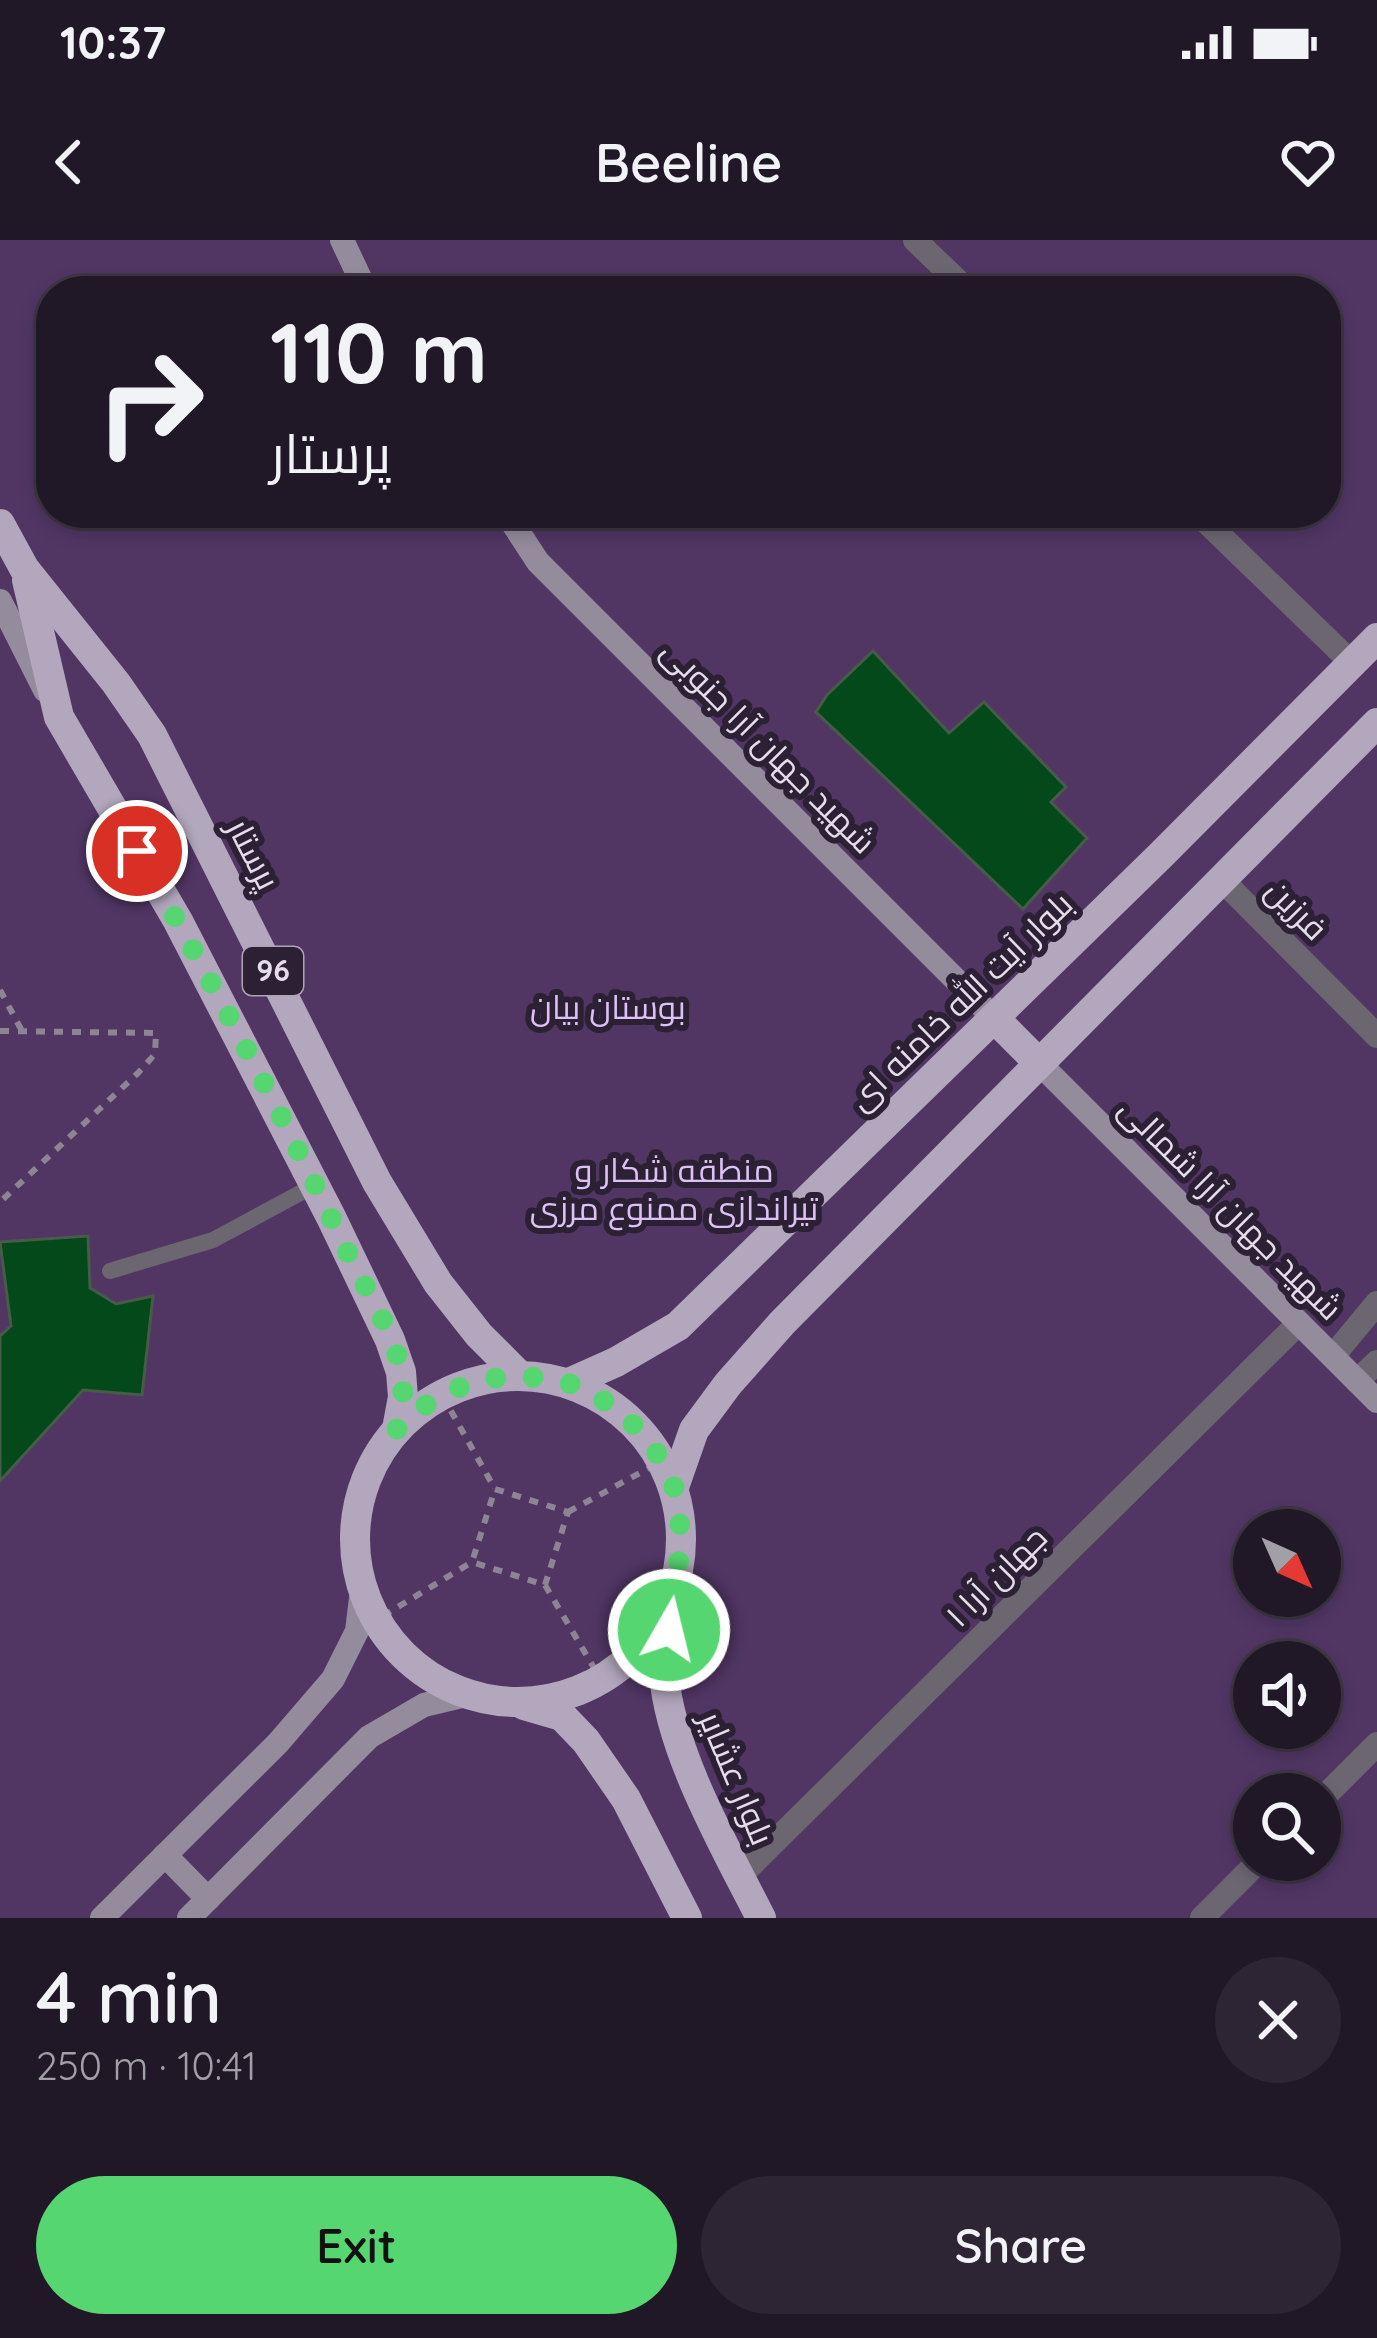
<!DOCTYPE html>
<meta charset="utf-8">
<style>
:root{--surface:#211827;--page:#2d2533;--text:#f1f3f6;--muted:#a2a0a7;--line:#3e3744;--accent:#56d671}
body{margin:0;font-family:Quicksand,Cairo,sans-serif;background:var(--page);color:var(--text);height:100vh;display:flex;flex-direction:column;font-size:45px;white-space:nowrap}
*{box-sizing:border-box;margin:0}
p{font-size:39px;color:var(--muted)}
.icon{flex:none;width:66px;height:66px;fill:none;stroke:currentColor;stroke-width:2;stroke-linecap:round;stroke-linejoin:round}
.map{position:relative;height:1678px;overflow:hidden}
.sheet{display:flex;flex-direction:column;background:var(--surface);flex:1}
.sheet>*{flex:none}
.banner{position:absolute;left:36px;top:36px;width:1305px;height:252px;border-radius:48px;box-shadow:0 6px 18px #0003,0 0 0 3px var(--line);background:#211827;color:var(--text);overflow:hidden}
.needle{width:78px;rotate:135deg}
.fabs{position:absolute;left:1233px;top:1269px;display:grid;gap:24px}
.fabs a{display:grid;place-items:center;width:108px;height:108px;border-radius:50%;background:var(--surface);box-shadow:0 6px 18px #0003,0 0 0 3px var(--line);font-size:60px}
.pin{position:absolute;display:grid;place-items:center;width:102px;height:102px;color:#fff;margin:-51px;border:6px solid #fff;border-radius:50%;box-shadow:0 3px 12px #0007}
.me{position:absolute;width:132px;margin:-66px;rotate:8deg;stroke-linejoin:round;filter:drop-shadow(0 0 9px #0008)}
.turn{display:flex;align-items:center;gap:42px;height:252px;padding:0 36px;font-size:54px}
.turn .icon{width:156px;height:156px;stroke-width:2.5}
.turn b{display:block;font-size:84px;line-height:102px}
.round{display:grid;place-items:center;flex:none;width:126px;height:126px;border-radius:63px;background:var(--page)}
.overview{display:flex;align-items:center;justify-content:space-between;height:204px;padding:0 36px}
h1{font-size:72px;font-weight:600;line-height:90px}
.button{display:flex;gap:24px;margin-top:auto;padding:24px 36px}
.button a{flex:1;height:138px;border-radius:72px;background:var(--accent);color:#111;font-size:48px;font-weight:600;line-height:138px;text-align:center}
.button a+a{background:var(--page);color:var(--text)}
.status{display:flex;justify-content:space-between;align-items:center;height:84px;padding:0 60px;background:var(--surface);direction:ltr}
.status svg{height:33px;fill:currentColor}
header{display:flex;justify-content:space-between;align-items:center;height:156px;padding:0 36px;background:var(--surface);font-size:54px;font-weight:600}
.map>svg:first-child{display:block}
.green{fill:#513664;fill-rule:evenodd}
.building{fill:#034919;stroke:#465c49;stroke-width:3}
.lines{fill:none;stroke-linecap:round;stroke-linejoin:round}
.path{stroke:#8e8495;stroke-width:6;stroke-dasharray:9 9;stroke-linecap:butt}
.lane{stroke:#6c6671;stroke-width:16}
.street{stroke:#6c6671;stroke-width:24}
.secondary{stroke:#948b9c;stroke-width:24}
.primary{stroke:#b3a7bd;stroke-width:30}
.route{stroke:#56d671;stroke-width:21;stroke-dasharray:0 37.8}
.labels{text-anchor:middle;stroke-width:12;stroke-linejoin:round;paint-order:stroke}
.shield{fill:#2c2034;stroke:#aea4b4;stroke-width:3}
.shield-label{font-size:30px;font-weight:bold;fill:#e5ddeb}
.street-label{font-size:33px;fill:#e5ddeb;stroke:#2c2034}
.park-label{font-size:33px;fill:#ddc0f4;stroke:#2c2034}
</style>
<div class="status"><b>10:37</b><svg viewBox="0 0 49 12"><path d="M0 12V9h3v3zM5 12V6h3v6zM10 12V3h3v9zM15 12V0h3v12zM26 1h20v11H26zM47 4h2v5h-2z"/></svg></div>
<header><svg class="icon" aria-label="back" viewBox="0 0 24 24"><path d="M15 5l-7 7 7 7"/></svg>Beeline<svg class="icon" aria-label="heart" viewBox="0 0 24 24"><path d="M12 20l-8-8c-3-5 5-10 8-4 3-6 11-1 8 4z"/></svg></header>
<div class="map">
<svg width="1377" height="1678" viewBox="0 0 1377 1678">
<rect width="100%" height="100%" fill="#2c2034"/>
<!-- green -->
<path class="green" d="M0 0H1377V1678H0ZM51 51H1326V273H51ZM1254 1290H1320V1356H1254ZM1254 1422H1320V1488H1254ZM1254 1554H1320V1620H1254Z"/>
<!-- building -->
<g class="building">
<polygon points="873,411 949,493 984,462 1066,547 1051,562 1087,598 1023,669 816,472 827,455"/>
<polygon points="88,996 90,1048 116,1064 153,1056 142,1155 83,1150 0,1241 0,1096 11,1086 0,1002"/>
</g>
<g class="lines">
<!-- path -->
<g class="path">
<polyline points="0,750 22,791"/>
<polyline points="0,791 156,793 155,814 138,833 0,962"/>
<polyline points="442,1155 495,1249 568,1272 545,1345 472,1322 495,1249"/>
<polyline points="568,1272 649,1228"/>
<polyline points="545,1345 600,1438"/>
<polyline points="383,1376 472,1322"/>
</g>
<!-- lane -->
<polyline class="lane" points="110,1031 213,1000 315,945"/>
<!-- street -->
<g class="street">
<polyline points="915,0 968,51"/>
<polyline points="1197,273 1352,423"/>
<polyline points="1221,639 1377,796"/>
<polyline points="1333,1116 1377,1063"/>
<polyline points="1357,1141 1377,1122"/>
<polyline points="1320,1561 1377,1504"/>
<polyline points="740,1636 1299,1083"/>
<polyline points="1202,1678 1260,1620"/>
</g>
<!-- secondary -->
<g class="secondary">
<polyline points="342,0 366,51"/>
<polyline points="506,273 538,322 994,778"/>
<polyline points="0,361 45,450"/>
<polyline points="1039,823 1377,1161"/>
<polyline points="165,1615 208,1659"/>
<polyline points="102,1678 278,1503 333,1439 357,1391 362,1350"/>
<polyline points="189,1678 369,1497 424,1465 466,1455"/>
</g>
<!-- primary -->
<g class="primary">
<polyline points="0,284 24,328 116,443 152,495 377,942 438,1043 479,1095 519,1135"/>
<polyline points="27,340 59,477 178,681 331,977 390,1100 401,1132 403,1157 397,1189"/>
<polyline points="994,778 1039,823"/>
<circle cx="518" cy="1299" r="163"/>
<polyline points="569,1143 616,1122 678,1086 1160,616 1377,398"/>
<polyline points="674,1247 694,1190 728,1144 782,1083 1377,483"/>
<path d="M671 1369C669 1390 663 1413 664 1434 670 1512 726 1609 761 1678"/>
<polyline points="524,1465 562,1476 586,1501 626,1559 687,1678"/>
</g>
</g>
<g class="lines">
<!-- route -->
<path class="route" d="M137 611C212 740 282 874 346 1009 364 1046 394 1093 402 1134 405 1153 401 1170 397 1189L432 1160 442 1155 474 1141 519 1135 569 1143 614 1166 651 1202 674 1247 682 1298 669 1390"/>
</g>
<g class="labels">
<!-- shield labels -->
<rect class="shield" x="243" y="707" width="60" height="48" rx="9"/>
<g class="shield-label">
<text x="273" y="741">96</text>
</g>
<!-- street labels -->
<g class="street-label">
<text transform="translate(769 506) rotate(45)" y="12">شهید جهان آرا جنوبی</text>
<text transform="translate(254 614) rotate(63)" y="12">پرستار</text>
<text transform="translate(1297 669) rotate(45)" y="12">فرزین</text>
<text transform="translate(960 761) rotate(-44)" y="12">بلوار آیت الله خامنه ای</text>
<text transform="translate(1231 968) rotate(45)" y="12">شهید جهان آرا شمالی</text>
<text transform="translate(996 1336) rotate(-45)" y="12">جهان آرا ۱</text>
<text transform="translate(737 1538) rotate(67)" y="12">بلوار عشایر</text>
</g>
<!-- park labels -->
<g class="park-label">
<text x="608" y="779">بوستان بیان</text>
<text x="674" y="942">منطقه شکار و<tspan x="674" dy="38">تیراندازی ممنوع مرزی</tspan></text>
</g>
</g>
</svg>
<div class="fabs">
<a><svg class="needle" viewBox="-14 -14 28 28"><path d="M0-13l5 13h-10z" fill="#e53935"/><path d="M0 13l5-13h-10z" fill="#a2a0a7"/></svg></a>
<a><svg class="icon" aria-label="sound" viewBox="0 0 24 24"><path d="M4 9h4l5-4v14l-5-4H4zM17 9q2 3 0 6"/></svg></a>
<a><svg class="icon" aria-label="search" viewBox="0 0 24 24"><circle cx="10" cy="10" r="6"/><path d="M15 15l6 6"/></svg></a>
</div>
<div class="pin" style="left:137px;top:611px;background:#d93025"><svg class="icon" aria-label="arrive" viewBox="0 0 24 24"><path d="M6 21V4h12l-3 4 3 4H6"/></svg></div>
<svg class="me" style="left:669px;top:1390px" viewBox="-20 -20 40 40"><circle r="17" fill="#56d671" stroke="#fff" stroke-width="3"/><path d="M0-11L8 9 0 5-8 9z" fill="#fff"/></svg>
<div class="banner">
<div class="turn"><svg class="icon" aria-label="right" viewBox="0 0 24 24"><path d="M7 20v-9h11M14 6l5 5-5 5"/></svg><div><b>110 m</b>پرستار</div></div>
</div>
</div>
<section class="sheet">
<div class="overview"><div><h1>4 min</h1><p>250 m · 10:41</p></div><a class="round"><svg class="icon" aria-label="close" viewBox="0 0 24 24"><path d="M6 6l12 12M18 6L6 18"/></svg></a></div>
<div class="button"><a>Exit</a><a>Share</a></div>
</section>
